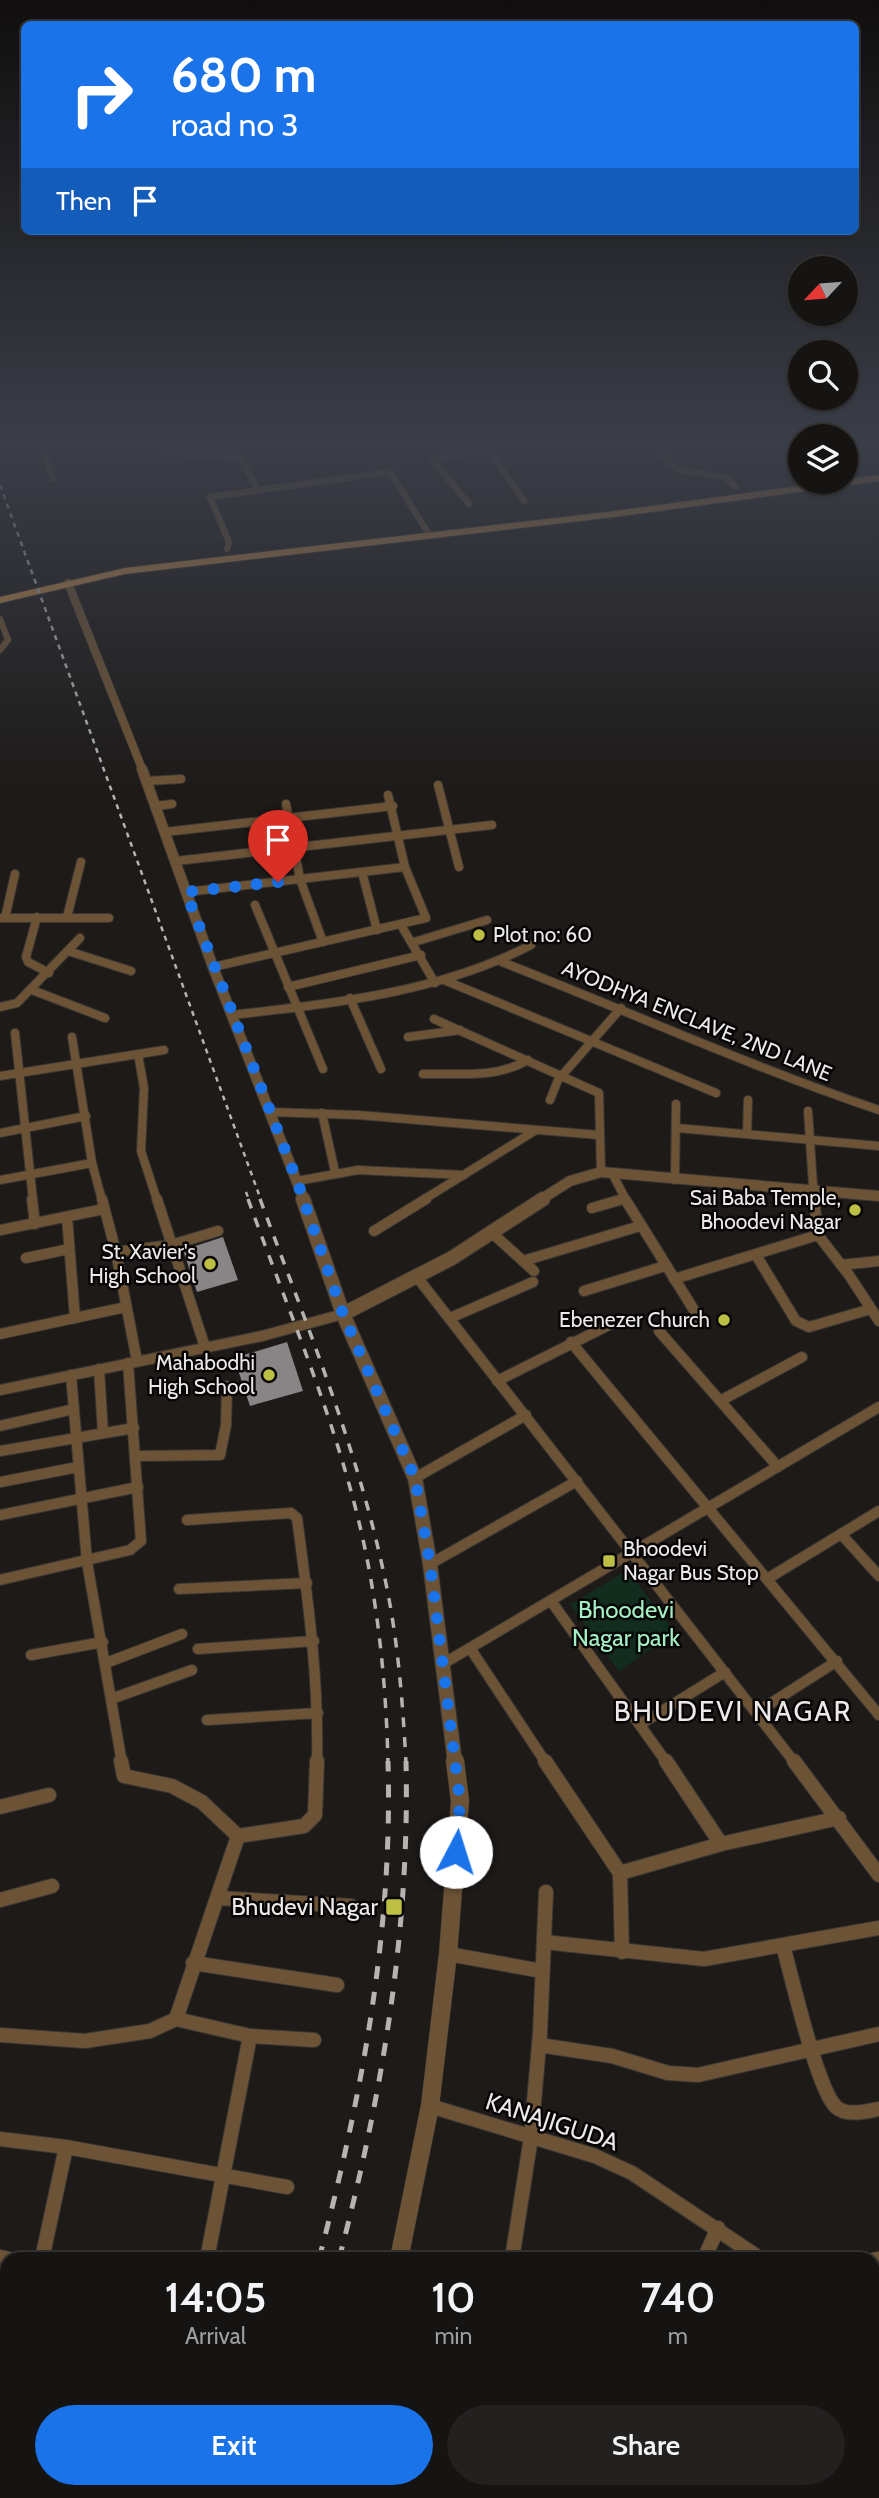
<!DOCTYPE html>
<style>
:root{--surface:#161412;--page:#232120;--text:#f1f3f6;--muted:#9e9e9f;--line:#353332;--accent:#1a73e8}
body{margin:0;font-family:Cabin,sans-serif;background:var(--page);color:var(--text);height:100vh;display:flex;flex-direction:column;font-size:26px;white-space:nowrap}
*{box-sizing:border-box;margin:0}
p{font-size:23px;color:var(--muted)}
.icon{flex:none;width:38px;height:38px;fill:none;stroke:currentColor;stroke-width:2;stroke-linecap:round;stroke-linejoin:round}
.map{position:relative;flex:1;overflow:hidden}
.sheet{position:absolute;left:0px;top:2252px;width:880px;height:247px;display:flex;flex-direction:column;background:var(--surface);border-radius:21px 21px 0 0;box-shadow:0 2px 5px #0004,0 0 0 2px var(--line)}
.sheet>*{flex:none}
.guide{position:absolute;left:21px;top:21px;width:838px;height:214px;border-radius:10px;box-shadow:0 2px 5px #0004,0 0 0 2px var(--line);background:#1a73e8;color:#fff;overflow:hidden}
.needle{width:46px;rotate:244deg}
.buttons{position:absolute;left:788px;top:256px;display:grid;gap:14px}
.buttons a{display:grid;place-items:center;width:70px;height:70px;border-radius:50%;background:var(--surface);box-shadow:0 2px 5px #0004,0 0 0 2px var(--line);font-size:35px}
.pin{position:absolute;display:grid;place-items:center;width:60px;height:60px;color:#fff;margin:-72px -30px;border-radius:50% 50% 50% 0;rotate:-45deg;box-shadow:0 0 7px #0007}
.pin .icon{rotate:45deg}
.me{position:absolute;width:77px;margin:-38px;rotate:5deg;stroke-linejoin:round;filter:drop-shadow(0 0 5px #0008)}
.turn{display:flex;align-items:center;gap:24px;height:147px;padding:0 35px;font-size:32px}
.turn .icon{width:91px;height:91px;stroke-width:2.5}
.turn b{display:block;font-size:49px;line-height:60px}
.then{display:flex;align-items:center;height:66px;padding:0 35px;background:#0003;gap:14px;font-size:26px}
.eta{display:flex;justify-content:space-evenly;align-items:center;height:119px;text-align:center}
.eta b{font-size:42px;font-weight:600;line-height:49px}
.action{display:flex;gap:14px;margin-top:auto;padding:14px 35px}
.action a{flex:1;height:80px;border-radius:42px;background:var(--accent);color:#fff;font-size:28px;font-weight:600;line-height:80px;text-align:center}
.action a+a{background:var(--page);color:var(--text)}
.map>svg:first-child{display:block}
.green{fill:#122c1e}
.building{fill:#898486}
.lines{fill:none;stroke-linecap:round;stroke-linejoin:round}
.minor-far3-casing{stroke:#3a3735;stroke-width:7}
.minor-far2-casing{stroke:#3a3735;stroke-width:10}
.minor-far1-casing{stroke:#3a3735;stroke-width:12}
.minor-casing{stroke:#3a3735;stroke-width:16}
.tertiary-far3-casing{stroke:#3a3735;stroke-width:9}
.tertiary-far2-casing{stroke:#3a3735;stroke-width:12}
.tertiary-far1-casing{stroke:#3a3735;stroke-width:16}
.tertiary-casing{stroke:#3a3735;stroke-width:19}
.primary-casing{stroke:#3a3735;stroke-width:2}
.minor-far3{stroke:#6d5335;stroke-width:6}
.minor-far2{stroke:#6d5335;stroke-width:8}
.minor-far1{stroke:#6d5335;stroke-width:10}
.minor{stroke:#6d5335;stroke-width:14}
.tertiary-far3{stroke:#6d5335;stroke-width:8}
.tertiary-far2{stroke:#6d5335;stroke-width:10}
.tertiary-far1{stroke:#6d5335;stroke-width:14}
.tertiary{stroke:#6d5335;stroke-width:18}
.primary{fill:#c28a49;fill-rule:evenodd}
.rail-far2{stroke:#b6b4b3;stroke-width:2.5;stroke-dasharray:5 5;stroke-linecap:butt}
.rail-far1{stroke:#b6b4b3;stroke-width:3.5;stroke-dasharray:10 10;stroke-linecap:butt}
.rail{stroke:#b6b4b3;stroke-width:5;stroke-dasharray:13 13;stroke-linecap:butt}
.route{stroke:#1a73e8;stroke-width:12;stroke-dasharray:0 21.6}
.poi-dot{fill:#bcbf44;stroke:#070505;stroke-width:2.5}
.labels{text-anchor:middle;stroke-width:5;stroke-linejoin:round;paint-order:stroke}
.poi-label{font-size:21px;fill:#eceae9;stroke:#070505;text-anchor:end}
.street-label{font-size:21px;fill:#eceae9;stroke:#070505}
.near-park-label{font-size:24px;fill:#a5efc4;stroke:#070505}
.near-poi-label{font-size:24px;fill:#eceae9;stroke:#070505;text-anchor:end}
.near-street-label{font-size:24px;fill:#eceae9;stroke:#070505}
.near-neighbourhood-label{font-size:28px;letter-spacing:2px;fill:#eceae9;stroke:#070505}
</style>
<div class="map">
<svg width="879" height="2498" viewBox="0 0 879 2498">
<rect width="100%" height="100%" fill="#1d1a18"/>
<!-- green -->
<polygon class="green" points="627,1570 675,1632 619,1671 570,1605"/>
<!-- building -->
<g class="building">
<polygon points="223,1237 238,1280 197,1292 183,1250"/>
<polygon points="287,1342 303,1391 250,1406 234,1358"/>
</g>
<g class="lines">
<!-- minor-far3 casing -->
<g class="minor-far3-casing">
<g id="minor-far3">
<polyline points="40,442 53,479"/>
<polyline points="170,442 165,450 170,453 241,458 258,490"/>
<polyline points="487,442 489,450 524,501"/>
<polyline points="700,442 657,451 680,470 725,477 736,487"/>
<polyline points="761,444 772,442"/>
<polyline points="469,504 432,459 489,450"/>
<polyline points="227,549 229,542 210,497 390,472 430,536"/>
<polyline points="0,619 8,640 0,650"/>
</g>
</g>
<!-- minor-far2 casing -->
<g class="minor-far2-casing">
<g id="minor-far2">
<polyline points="147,781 181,779"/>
<polyline points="438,785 459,867"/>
<polyline points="286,804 300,879 323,942"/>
<polyline points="156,806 172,804"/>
<polyline points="165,832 393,806"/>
<polyline points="176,861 492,825"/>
<polyline points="362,872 377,930"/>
<polyline points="186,892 405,867"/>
<polyline points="255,905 323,1069"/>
<polyline points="37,917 26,957 28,962 49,973"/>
<polyline points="67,917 81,862"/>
<polyline points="0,918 109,918"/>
<polyline points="5,918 15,874"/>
<polyline points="401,925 435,983"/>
<polyline points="414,942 487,920"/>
<polyline points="68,951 131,971"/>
<path d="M502 962C628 1011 751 1067 879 1110"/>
<polyline points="213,967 426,918 405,867 388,795"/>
<polyline points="444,980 716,1093"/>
<polyline points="288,987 421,955"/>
<polyline points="32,990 105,1018"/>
<polyline points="350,998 381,1069"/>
<polyline points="0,1007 17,1003 80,938"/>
<path d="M232 1015C335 1003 438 993 531 945"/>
<polyline points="434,1019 599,1093 601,1172"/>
<polyline points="15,1033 33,1200"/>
<polyline points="72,1037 92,1163 102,1200"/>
<polyline points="408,1037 460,1030"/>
<polyline points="138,1054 144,1088 141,1151 157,1200"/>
<path d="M423 1074C459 1073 496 1079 528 1060"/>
<polyline points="0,1076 164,1050"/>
<polyline points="550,1100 558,1080 621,1008"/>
<polyline points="808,1111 814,1200"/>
<polyline points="270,1112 358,1115 599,1135"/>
<polyline points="322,1113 335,1172"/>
<polyline points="677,1128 879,1146"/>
<polyline points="0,1133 86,1116"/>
<polyline points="747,1134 748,1100"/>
<polyline points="612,1173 626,1200"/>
<polyline points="0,1180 92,1163"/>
<polyline points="675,1180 676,1104"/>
<polyline points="297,1181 358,1170 464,1175"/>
<polyline points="423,1200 536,1130"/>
<polyline points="618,1200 625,1198"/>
</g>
</g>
<!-- minor-far1 casing -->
<g class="minor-far1-casing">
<g id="minor-far1">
<polyline points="32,1199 35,1224"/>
<polyline points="102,1199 116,1252 137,1361"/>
<polyline points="157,1199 205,1347"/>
<polyline points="625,1199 702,1323"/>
<polyline points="814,1199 818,1235 849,1275 879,1321"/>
<polyline points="592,1208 623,1199"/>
<polyline points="67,1217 75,1318"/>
<polyline points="0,1230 104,1209"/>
<polyline points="374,1231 426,1199"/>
<polyline points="491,1232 534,1271"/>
<polyline points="116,1252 171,1245 218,1231"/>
<polyline points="756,1255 796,1321 809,1327 871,1309"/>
<polyline points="26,1258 69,1249"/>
<polyline points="523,1261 640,1226"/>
<polyline points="841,1265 879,1261"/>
<path d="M417 1277C544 1438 668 1602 795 1763"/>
<polyline points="674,1279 818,1235"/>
<polyline points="584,1291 665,1266"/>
<polyline points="450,1318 533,1282"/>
<polyline points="659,1331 778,1467"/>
<polyline points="0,1334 126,1307"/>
<polyline points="571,1342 879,1715"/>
<polyline points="99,1369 103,1433"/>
<polyline points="71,1375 87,1562 122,1763"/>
<polyline points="497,1381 615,1322"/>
<polyline points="0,1390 262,1336 343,1314"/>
<polyline points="720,1401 802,1357"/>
<polyline points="0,1426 74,1409"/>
<polyline points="0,1451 134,1428"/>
<polyline points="136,1456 220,1455 226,1425 227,1386"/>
<polyline points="415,1478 526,1415"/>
<polyline points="0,1482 78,1467"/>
<polyline points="0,1515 138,1487"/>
<path d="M187 1520 291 1513 297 1518C308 1600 319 1680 317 1763"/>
<polyline points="841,1534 879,1576"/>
<polyline points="430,1564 577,1481"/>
<polyline points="767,1579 879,1511"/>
<polyline points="0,1580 130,1550 141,1541 128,1363"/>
<polyline points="179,1589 307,1583"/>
<polyline points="551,1601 667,1763"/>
<polyline points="470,1648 546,1763"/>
<polyline points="198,1649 314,1641"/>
<polyline points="31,1655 103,1642"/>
<polyline points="106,1663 182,1634"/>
<polyline points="441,1665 879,1407"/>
<polyline points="111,1699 192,1670"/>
<polyline points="757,1712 837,1661"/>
<polyline points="207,1720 318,1713"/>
<polyline points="641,1724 725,1672"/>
</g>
</g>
<!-- minor casing -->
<g class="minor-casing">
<g id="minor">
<polyline points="121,1761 124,1776 172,1786 202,1802 238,1836"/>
<polyline points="545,1761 620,1873"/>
<polyline points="666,1761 721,1844"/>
<polyline points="794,1761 879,1875"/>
<polyline points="0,1807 49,1795"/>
<polyline points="218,1898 351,1906"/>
<polyline points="0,1900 52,1886"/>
<polyline points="544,1942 704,1959 879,1928"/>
<path d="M783 1946C792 1977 817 2089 836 2107 847 2117 867 2111 879 2109"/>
<polyline points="622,1952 620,1873 721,1844 839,1818"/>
<polyline points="448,1954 542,1971"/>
<polyline points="193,1963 337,1985"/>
<polyline points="176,2019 238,1836 304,1826 315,1815 317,1761"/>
<polyline points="0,2035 85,2041 150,2031 176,2019 250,2036 314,2040"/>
<polyline points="539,2045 612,2056 668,2073 698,2075 879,2034"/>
<polyline points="430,2106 595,2156 632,2173 761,2259"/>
<polyline points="0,2139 66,2147 287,2187"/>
<polyline points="0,2257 9,2259"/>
<polyline points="42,2259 66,2147"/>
<polyline points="207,2259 250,2036"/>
<polyline points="512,2259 531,2137 540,2033 546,1892"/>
<polyline points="704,2259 718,2228"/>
<polyline points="873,2260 879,2259"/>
<polyline points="873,2404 879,2402"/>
<polyline points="0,2430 7,2401"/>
<polyline points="873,2430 879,2452"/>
<polyline points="0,2456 7,2456"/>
</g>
</g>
<!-- tertiary-far3 casing -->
<g class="tertiary-far3-casing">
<g id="tertiary-far3">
<polyline points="784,442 800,457"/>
<polyline points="798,442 800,444"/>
<polyline points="825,481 833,490"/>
<polyline points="68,583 143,771"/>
</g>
</g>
<!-- tertiary-far2 casing -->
<g class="tertiary-far2-casing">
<g id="tertiary-far2">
<polyline points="142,769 213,967 304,1200"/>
<polyline points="540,1200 570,1181 601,1172 879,1196"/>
</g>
</g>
<!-- tertiary-far1 casing -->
<g class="tertiary-far1-casing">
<g id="tertiary-far1">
<polyline points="303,1199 343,1314 415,1478 430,1564 455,1763"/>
<polyline points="343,1314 452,1258 543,1199"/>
</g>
</g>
<!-- tertiary casing -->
<g class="tertiary-casing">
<g id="tertiary">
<polyline points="399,2259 430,2106 448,1954 460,1801 455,1761"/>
<polyline points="329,2498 331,2492"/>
</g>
</g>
<!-- primary casing -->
<g class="primary-casing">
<polygon id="primary" points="879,475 879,481 615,517 125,574 0,603 0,597 125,568 615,511"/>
</g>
<!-- minor-far3 -->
<use href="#minor-far3" class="minor-far3"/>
<!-- minor-far2 -->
<use href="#minor-far2" class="minor-far2"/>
<!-- minor-far1 -->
<use href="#minor-far1" class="minor-far1"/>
<!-- minor -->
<use href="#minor" class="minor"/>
<!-- tertiary-far3 -->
<use href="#tertiary-far3" class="tertiary-far3"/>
<!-- tertiary-far2 -->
<use href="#tertiary-far2" class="tertiary-far2"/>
<!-- tertiary-far1 -->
<use href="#tertiary-far1" class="tertiary-far1"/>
<!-- tertiary -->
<use href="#tertiary" class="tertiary"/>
<!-- primary -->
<use href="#primary" class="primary"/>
<!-- rail-far2 -->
<g class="rail-far2">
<polyline points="0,485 261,1200"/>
<polyline points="246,1192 249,1200"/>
</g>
<!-- rail-far1 -->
<g class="rail-far1">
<path d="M248 1199C285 1302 329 1404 356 1510 377 1592 386 1678 388 1763"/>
<path d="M260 1199C308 1329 363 1461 389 1599 399 1653 403 1708 406 1763"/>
</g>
<!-- rail -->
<g class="rail">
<path d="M319 2259C362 2095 393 1931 388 1761"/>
<path d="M339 2259C382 2096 410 1930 406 1761"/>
<polyline points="239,2498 241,2492"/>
<polyline points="258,2498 260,2492"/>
</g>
</g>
<!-- sky -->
<linearGradient id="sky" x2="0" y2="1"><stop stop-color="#100e0d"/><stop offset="0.56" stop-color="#3a3e48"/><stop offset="1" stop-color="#3a3e48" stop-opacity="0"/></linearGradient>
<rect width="879" height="792" fill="url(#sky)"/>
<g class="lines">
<!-- route -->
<polyline class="route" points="278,882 186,892 297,1181 343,1314 415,1478 430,1564 460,1801 456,1852"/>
</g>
<!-- markers -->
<g class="poi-dot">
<circle cx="479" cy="935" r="7"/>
<circle cx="855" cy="1210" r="7"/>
<circle cx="210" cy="1264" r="7"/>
<circle cx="724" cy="1320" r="7"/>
<circle cx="269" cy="1375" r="7"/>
<rect x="602" y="1554" width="14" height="14" rx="3.5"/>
<rect x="385" y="1898" width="18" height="18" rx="3.5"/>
</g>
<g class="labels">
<!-- poi labels -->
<g class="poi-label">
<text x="493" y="942" text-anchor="start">Plot no: 60</text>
<text x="841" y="1205">Sai Baba Temple,<tspan x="841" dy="24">Bhoodevi Nagar</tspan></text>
<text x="196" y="1259">St. Xavier's<tspan x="196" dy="24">High School</tspan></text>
<text x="710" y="1327">Ebenezer Church</text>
<text x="255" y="1370">Mahabodhi<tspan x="255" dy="24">High School</tspan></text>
<text x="623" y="1556" text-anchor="start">Bhoodevi<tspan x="623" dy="24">Nagar Bus Stop</tspan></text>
</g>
<!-- street labels -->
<g class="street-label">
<text transform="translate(697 1021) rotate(22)" y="7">AYODHYA ENCLAVE, 2ND LANE</text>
</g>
<!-- near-park labels -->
<g class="near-park-label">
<text x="626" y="1618">Bhoodevi<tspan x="626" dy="28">Nagar park</tspan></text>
</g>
<!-- near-poi labels -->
<g class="near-poi-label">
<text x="378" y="1915">Bhudevi Nagar</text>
</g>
<!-- near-street labels -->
<g class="near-street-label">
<text transform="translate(552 2122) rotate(18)" y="8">KANAJIGUDA</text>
</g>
<!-- near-neighbourhood labels -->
<g class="near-neighbourhood-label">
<text x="733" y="1721">BHUDEVI NAGAR</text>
</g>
</g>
</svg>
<div class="buttons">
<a><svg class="needle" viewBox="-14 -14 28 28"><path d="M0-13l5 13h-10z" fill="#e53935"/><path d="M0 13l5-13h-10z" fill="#9e9e9f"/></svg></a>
<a><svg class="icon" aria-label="search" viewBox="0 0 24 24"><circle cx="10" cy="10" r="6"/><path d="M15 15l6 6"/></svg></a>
<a><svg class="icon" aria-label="layers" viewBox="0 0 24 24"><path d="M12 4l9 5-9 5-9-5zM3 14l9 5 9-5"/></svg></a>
</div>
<div class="pin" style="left:278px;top:882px;background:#d93025"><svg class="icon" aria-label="arrive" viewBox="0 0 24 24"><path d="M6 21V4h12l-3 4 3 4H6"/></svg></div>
<svg class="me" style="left:456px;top:1852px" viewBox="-20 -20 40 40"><circle r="19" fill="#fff"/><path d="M0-13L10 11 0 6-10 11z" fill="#1a73e8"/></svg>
<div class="guide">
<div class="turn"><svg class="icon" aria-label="right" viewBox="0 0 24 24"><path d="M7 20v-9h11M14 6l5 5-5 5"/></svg><div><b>680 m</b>road no 3</div></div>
<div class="then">Then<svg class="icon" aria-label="arrive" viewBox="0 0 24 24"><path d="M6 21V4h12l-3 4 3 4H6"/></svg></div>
</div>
<section class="sheet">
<div class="eta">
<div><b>14:05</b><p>Arrival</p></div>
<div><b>10</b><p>min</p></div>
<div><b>740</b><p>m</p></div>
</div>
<div class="action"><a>Exit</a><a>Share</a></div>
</section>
</div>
